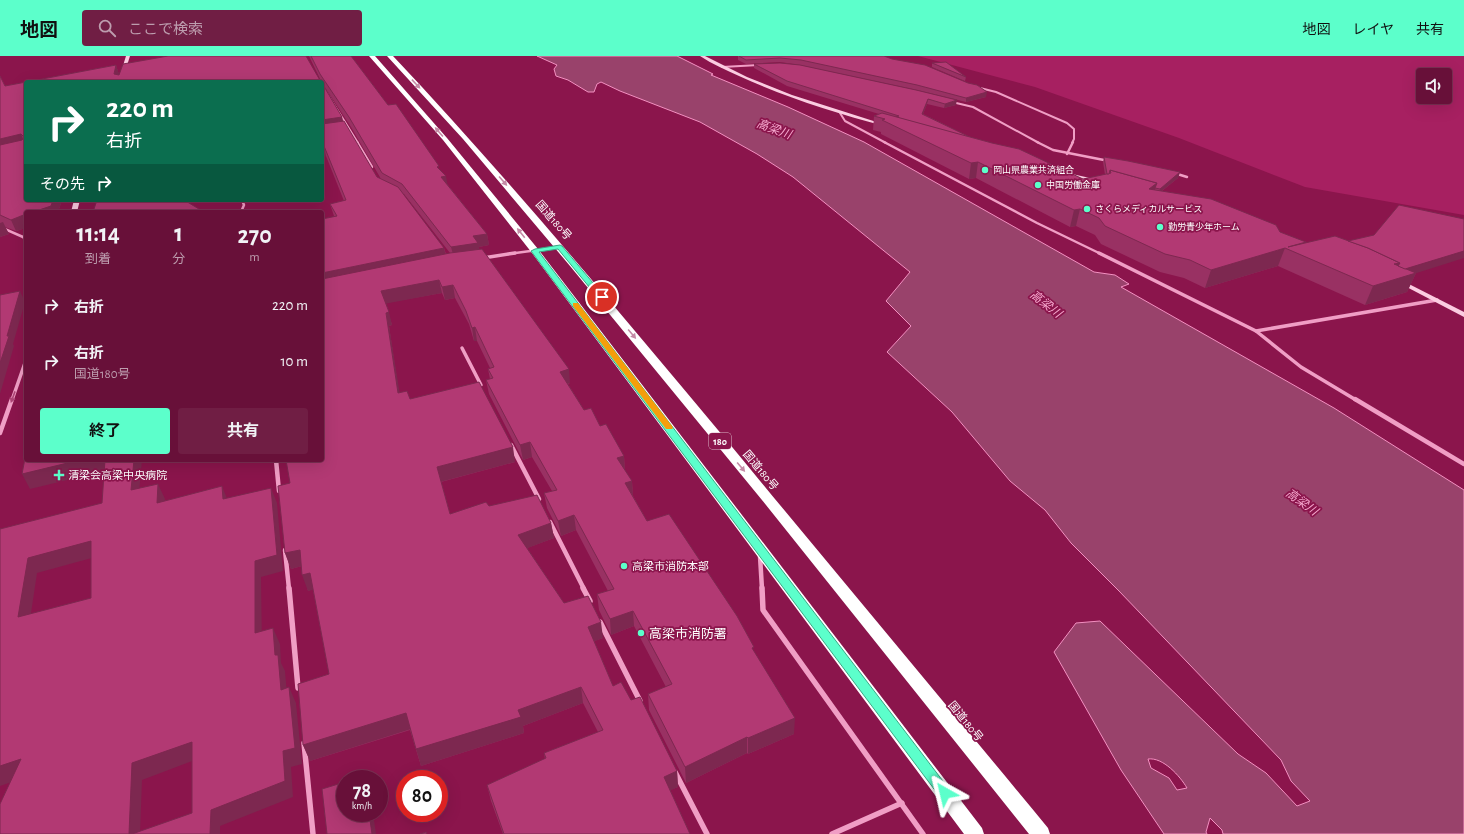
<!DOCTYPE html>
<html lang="ja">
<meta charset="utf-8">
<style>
:root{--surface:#681039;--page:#701e44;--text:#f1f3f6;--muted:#bd9dae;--line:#7b3053;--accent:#5cffcb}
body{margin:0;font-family:"Alegreya Sans","Noto Sans JP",sans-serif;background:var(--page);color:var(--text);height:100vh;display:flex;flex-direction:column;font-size:15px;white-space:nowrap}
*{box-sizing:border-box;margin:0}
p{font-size:13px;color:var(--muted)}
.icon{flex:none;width:22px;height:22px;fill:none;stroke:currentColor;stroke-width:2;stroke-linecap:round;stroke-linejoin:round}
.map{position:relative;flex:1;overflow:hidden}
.panel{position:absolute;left:24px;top:154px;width:300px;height:252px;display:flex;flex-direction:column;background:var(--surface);border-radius:4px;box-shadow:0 4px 16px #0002,0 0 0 1px var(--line)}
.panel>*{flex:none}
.top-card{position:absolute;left:24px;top:24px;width:300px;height:122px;border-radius:4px;box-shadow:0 4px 16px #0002,0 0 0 1px var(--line);background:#0b6e4f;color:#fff;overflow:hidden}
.tools{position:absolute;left:1416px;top:12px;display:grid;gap:8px}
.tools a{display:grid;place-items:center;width:36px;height:36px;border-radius:4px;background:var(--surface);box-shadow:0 4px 16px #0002,0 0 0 1px var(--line);font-size:20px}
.speed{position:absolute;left:336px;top:714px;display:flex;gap:8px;font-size:20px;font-weight:700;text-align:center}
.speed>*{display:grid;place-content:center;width:52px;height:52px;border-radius:50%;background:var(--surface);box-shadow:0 4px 16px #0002,0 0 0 1px var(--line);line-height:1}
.speed small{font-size:10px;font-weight:400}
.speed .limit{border:6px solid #d22;background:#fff;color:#111}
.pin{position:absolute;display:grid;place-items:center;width:34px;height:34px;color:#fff;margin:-17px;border:2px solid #fff;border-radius:50%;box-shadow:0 1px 4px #0007}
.me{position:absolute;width:44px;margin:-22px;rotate:323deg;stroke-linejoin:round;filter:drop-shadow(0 0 3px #0008)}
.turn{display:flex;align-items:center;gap:14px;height:84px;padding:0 16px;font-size:18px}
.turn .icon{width:52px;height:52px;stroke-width:2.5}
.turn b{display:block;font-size:28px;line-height:34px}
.then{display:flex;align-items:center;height:38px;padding:0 16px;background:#0003;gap:8px;font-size:15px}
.eta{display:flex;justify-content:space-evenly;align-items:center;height:68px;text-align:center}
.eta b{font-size:24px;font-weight:700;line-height:28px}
.primary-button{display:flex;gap:8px;margin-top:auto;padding:8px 16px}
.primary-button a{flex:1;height:46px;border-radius:4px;background:var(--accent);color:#111;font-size:16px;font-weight:700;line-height:46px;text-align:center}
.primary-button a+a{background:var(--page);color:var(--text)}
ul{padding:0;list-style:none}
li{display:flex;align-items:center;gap:12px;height:56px;padding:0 16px}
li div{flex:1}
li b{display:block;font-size:15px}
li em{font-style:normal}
header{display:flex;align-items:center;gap:24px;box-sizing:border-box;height:56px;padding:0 20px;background:var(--accent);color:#111}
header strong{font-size:19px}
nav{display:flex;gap:22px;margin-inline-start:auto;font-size:14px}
.search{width:280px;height:36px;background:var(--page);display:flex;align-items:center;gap:10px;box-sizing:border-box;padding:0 14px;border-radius:4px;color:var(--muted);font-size:15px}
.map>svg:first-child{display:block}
.green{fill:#a72061;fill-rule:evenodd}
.water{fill:#99426b;stroke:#f390c1;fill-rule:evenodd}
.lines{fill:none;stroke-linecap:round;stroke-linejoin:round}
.street-far4{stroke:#f09ec5;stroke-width:2}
.street-far3{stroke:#f09ec5;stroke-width:2.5}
.street-far2{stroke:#f09ec5;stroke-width:3.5}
.street-far1{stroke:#f09ec5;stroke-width:4.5}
.street{stroke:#f09ec5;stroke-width:5.5}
.secondary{fill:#fbcce1;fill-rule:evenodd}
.highway{fill:#fff;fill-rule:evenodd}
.wall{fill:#993163;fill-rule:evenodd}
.shaded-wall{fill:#7d2850}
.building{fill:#b23973;stroke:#7d2850;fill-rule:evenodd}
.oneway{fill:#c58aa6}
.oneway2{fill:#ae4576}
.route{fill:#5cffcb;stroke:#3ca684}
.slow{fill:#f59e0b}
.poi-dot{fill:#5cffcb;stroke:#8b154c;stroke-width:1.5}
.labels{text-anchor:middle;stroke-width:3.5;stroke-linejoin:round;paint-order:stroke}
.far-poi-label{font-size:9px;fill:#fff;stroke:#8b154c;text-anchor:start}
.shield{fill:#8b154c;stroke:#dcb9c9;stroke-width:1}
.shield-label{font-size:10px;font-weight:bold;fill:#fff}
.street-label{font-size:11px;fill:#fff;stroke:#8b154c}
.poi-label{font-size:11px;fill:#fff;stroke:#8b154c;text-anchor:start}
.water-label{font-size:12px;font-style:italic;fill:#f7a9cf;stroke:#8b154c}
.near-poi-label{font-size:13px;fill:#fff;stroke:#8b154c;text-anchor:start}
</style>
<header>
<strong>地図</strong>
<div class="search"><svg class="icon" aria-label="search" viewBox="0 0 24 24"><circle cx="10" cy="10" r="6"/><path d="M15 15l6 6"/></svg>ここで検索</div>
<nav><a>地図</a><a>レイヤ</a><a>共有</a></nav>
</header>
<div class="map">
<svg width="1464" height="778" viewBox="0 0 1464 778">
<rect width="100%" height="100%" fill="#8b154c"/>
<!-- green -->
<path class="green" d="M918 0H1464V159L1305 131 1179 82 1035 31ZM1423 19H1445V41H1423Z"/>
<!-- water -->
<path class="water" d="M537 0H677L713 18 711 19 788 51 864 86 1094 216 1115 219 1129 228 1121 231 1334 352 1464 434V778H1223L1222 774 1210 762 1206 776 1207 778H1164L1121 714 1054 596 1076 567 1100 565 1238 698 1266 717 1297 750 1310 745 1291 725 1281 704 1119 535 1071 487 1045 454 1010 425 952 356 887 296 911 270 886 245 910 216 793 121 757 98 700 66 620 35 601 26 597 28 594 36H588L568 24 556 20 554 13 557 9ZM1148 703C1163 701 1180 720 1187 732L1177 734 1169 722 1151 712Z"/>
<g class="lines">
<!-- street-far4 -->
<g class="street-far4">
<polyline points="722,11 759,9"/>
<polyline points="322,29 358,87"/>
<polyline points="976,31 996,36 1067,67 1074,73 1074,83 1072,87"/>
<polyline points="952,46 973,51 1039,87"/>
<polyline points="840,57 845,65 886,87"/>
</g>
<!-- street-far3 -->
<g class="street-far3">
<polyline points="357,86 372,111"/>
<polyline points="884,86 1037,167 1101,198"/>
<polyline points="1037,86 1053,94 1109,105"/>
<polyline points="1067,98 1073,86"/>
<polyline points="1174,117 1187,121"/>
<polyline points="241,156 244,149 242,144"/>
<polyline points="0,171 23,181 26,184"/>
<polyline points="508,198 560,191"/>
</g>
<!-- street-far2 -->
<g class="street-far2">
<polyline points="1099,197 1256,275 1301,311 1356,344"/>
<polyline points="483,202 515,197"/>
<polyline points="1256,275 1437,244"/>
<polyline points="462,292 481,329"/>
<polyline points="12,344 26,304"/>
</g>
<!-- street-far1 -->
<g class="street-far1">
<polyline points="1355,343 1464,408"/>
<polyline points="0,377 12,343"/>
<polyline points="511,389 539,443"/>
<polyline points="276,404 279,435"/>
<polyline points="550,466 584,533"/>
<polyline points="285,494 289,533"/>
<polyline points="760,500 762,533"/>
</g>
<!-- street -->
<g class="street">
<polyline points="289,532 298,632"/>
<polyline points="583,532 590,545"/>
<polyline points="762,532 763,554 923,778"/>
<polyline points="600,566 640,645"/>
<polyline points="304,687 313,778"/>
<polyline points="675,716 707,778"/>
<polyline points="832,778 902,747"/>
</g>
<!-- secondary -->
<g class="secondary">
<polygon points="126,0 130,0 122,26 118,26"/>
<path d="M700 0H705L747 21 792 39 886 69 884 70C835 57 785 41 739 20 726 14 712 8 700 0Z"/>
<polygon points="1063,116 1099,124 1099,125 1095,126 1063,118"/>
<polygon points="74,144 80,144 77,156 71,156"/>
<polygon points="1401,224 1464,256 1464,261 1399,227 1398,226"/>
</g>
<!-- highway -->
<g class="highway">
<polygon points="369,0 375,0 447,82 538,193 982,772 984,778 964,778 532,197 443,84"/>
<path d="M387 0H393C508 122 615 251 723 380 831 511 940 641 1048 772L1050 778H1029L766 449 570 210 463 83Z"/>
</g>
</g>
<!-- wall -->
<g class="wall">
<path d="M309 0H351L388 49 439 113 447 128 487 178 489 189 479 191V193L570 327 568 328 584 354 600 370 624 400 625 415 632 425 633 440 647 465 754 596 794 678 748 698 747 697 686 727 649 654 648 638 666 631 634 570 611 579 599 554 597 538 608 535 576 474 561 480 547 452 544 437 552 435 532 401 523 404 489 338 486 324 490 323 488 313 490 312 477 285H474L469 268 455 242 445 244 442 237 385 247 392 269 389 270 399 337 515 406 441 426 450 458 489 450 551 467 554 482 527 492 564 547 603 582 594 585 613 630 631 644 677 715 678 731 670 734 690 778H503L491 745 487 729 545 703 544 697 598 676 583 647 523 670 524 677 421 710 410 674 310 705 303 689 329 618 313 533 308 535 302 510 291 513 285 497 290 427 334 160 330 148 344 145 326 100 322 101V27L342 61 343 66 377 121 381 123 351 71 322 27ZM403 138H404L450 197 446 198 444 192Z"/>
<polygon points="738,0 884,0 986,41 966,46 917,34 800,9 780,6 746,8 738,4"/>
<polygon points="932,7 966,21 965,25 932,11"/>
<polygon points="754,8 956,49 944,52 927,48 923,58 974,83 1083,123 1105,119 1103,106 1104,101 1180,116 1178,122 1162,135 1280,176 1305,187 1416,217 1407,236 1365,249 1278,210 1205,232 1184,222 1160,216 1101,188 1095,179 1076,170 1070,171 976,122 969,123 881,78 881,76 873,74 874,60 879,58 787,30 754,12"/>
<polygon points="116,9 119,19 321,26 26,26 62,144 58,156 26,156 26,172 16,175 5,171 9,178 0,181 0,20 5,30"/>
</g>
<!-- shaded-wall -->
<g class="shaded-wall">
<polygon points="116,9 119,18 117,26 114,18"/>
<polygon points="987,36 986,41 966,46 966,42"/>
<polygon points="928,43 927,48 921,63 922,58"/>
<polygon points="957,44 956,49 944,52 945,48"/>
<polygon points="342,61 344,70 322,74 322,64"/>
<polygon points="21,78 25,88 0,94 0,83"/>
<polygon points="322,90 324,90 326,100 322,101"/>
<polygon points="978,106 976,122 969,123 971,107"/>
<polygon points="1180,116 1178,122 1158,138 1160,133"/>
<polygon points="446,120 448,131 441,121"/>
<polygon points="1157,127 1152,143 1149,133"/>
<polygon points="53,144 62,144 58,156 33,156"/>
<polygon points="178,144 202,144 180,150"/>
<polygon points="1080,153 1076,170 1070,171 1074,154"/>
<polygon points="26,158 26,172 16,175 11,164"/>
<polygon points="3,166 9,178 0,181 0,167"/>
<polygon points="487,178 489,189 479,191 480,199 454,202 451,191 473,180"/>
<polygon points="444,192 447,204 322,230 322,217"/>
<polygon points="1285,192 1278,210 1205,232 1211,214"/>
<polygon points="1464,195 1464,202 1401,222 1405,213"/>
<polygon points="1400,207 1392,225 1394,208"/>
<polygon points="1416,217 1407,236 1365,249 1373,230"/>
<polygon points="439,224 442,237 384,248 381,235"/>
<polygon points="453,229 455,242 445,244 442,231"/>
<polygon points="20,235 25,246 13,288 14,290 0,338 0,307"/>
<polygon points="389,256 392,269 389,270 402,351 398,337 386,257"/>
<polygon points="475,271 477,285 474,285 472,272"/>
<polygon points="569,313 570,327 562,329 560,316"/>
<polygon points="530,386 532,401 523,404 520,389"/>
<polygon points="513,391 515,406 440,426 437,411"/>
<polygon points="624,400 625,415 617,402"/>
<polygon points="80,404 109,404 113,413 30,433 22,418"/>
<polygon points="134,404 142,404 138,449 131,434"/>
<polygon points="632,425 633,440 625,427"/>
<polygon points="158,428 165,443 164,462 157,447"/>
<polygon points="222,430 228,445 223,443"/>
<polygon points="271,432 277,447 283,515 261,521 262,593 255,577 255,505"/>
<polygon points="574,459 576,474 561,480 558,465"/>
<polygon points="551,467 554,482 520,495 518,479"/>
<polygon points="91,485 99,500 37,517 28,577 18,561 28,502"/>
<polygon points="300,494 306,509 291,513 285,497"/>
<polygon points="310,517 316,533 308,535 302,519"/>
<polygon points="633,555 634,570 611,579 610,563"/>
<polygon points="601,566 603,582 590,587 588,571"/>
<polygon points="273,572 280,588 281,607 285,615 288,650 281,634 275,599"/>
<polygon points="289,631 296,647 302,708 291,711 293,741 220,770 220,778 210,778 211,754 283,695"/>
<polygon points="581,631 583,647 523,670 524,677 421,710 416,693 518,654"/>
<polygon points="406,657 411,673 310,705 303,689"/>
<polygon points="795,662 794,678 748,698 748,682"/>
<polygon points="747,681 747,697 686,727 685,711"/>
<polygon points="192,686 200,702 142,724 140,778 129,778 132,707"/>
<polygon points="21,703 32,719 0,730 0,710"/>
<polygon points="677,715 678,731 665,737 664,721"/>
<polygon points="369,757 373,757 376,778 372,778"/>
</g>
<!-- building -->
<g class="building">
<polygon points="168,0 306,0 321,26 26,26 26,144 53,144 51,150 33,156 26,156 26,158 11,164 0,159 0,89 22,84 24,81 21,78 0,83 0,20 5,30 116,9 114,18 119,19 123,8"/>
<polygon points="311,0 351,0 388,49 396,48 439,110 437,111 446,120 441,121 487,178 473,180 478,187 451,191 402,128 382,117 349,61 320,18"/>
<polygon points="739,0 884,0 892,3 925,9 968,27 977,29 987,36 966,42 917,29 801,4 780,2 746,4"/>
<polygon points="946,6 966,21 932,7"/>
<polygon points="780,7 800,9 916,34 957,44 945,48 928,43 922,58 974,83 895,61 899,60 787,25 754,8"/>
<polygon points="322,27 342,61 322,64"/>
<polygon points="882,57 992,87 1019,93 1083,123 1111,117 1110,114 1157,127 1149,133 1211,143 1276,169 1280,176 1306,186 1288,191 1335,180 1368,192 1400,207 1394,208 1416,217 1373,230 1285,192 1211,214 1190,204 1165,198 1105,170 1099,162 1080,153 1074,154 978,106 971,107 882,64 885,63 874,60"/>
<polygon points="344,65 377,121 398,131 444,192 322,217 322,163 337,160 330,148 346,144 324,90 322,90 322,68"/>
<polygon points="1104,101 1128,105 1180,116 1160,133 1155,132 1157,127 1110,114 1109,118 1107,118"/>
<polygon points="97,144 184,144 204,156 93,156"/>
<polygon points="1399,149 1464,163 1464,195 1405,213 1398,210 1400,207 1368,192 1348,185 1374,179"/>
<polygon points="482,193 569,313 560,316 584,354 591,352 600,370 606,368 624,400 617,402 632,425 625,427 647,465 669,458 737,560 754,591 752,592 795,662 748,682 747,681 685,711 648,638 672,628 633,555 610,563 597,538 614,533 574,459 558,465 544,437 557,434 530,386 520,389 487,326 486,324 493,322 488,313 494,311 475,271 472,272 466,255 453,229 442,231 439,224 381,235 389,256 386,257 398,337 407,335 410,343 479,326 513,391 437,411 450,458 486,446 489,450 537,439 551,467 518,479 564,547 588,540 601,566 588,571 613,630 621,626 631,644 640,641 677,715 664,721 690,778 504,778 487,729 546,702 544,697 603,674 581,631 518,654 521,661 416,693 406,657 303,689 298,628 329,618 310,517 302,519 300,494 285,497 278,430 290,427 286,404 322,404 322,223 450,197"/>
<polygon points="20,235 7,280 9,280 0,307 0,239"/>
<polygon points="26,397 26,404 80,404 22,418"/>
<path d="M105 404H134L131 434 158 428 157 447 222 430 223 443 271 432 277 499 255 505V577L273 572 275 599H278L281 634 289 631 295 692 283 695 285 725 211 754 210 778H132L192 757V686L132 707 129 778H0V748L21 703 0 710V473L102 447ZM91 485V542L18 561 28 502Z"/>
<polygon points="364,720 365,723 354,723"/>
<polygon points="345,726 345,757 369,757 372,778 327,778 322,733"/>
<polygon points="426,776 427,778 420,778"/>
</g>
<!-- one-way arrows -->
<defs><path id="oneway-solid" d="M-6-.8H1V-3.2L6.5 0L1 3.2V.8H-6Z"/></defs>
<g class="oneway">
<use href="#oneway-solid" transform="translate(416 28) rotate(47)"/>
<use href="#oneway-solid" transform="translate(439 76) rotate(-131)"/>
<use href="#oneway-solid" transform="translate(503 125) rotate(49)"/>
<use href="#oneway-solid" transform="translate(521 177) rotate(-129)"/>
<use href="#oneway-solid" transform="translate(632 278) rotate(50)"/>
<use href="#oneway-solid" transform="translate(741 411) rotate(50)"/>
</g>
<use class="oneway2" href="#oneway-solid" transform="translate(13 341) rotate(110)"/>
<!-- route -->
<polygon class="route" points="560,189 562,190 604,240 604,243 599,243 558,193 539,196 949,733 951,737 949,741 945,743 940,741 531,195 535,193"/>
<!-- slow -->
<polygon class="slow" points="573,247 578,247 672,370 673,372 672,373 666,373 573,250"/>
<!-- markers -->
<g class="poi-dot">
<circle cx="985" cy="114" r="4"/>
<circle cx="1038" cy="129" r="4"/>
<circle cx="1087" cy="153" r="4"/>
<circle cx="1160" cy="171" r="4"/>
<path d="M57 413h4v4h4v4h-4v4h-4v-4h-4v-4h4z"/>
<circle cx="624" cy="510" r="4"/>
<circle cx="641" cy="577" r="4"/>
</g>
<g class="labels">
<!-- far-poi labels -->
<g class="far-poi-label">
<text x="993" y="117">岡山県農業共済組合</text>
<text x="1046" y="132">中国労働金庫</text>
<text x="1095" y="156">さくらメディカルサービス</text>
<text x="1168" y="174">勤労青少年ホーム</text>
</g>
<!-- shield labels -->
<rect class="shield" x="709" y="377" width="22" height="16" rx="3"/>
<g class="shield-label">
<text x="720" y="389">180</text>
</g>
<!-- street labels -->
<g class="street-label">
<text transform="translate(554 164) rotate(49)" y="4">国道180号</text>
<text transform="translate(761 414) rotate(50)" y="4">国道180号</text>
<text transform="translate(966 665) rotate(51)" y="4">国道180号</text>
</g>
<!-- poi labels -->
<g class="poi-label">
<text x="68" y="423">清梁会高梁中央病院</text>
<text x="632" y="514">高梁市消防本部</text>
</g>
<!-- water labels -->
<g class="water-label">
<text transform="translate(774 73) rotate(20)" y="4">高梁川</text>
<text transform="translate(1046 248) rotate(38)" y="4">高梁川</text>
<text transform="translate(1302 446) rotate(36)" y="4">高梁川</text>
</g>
<!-- near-poi labels -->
<g class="near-poi-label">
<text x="649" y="582">高梁市消防署</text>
</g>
</g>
</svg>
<div class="tools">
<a><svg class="icon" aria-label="sound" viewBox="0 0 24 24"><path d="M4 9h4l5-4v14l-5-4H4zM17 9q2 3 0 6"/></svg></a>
</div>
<div class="speed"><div>78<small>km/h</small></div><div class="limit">80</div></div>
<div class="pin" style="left:602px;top:241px;background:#d93025"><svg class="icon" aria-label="arrive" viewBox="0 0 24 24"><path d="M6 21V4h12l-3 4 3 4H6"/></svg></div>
<svg class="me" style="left:945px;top:737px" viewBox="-20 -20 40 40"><path d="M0-17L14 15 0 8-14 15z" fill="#5cffcb" stroke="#fff" stroke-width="4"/></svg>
<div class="top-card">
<div class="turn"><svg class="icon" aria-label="right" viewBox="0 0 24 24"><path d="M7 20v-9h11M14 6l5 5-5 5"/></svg><div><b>220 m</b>右折</div></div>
<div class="then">その先<svg class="icon" aria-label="right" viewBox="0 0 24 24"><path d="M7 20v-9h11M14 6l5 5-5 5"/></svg></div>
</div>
<section class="panel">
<div class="eta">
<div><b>11:14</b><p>到着</p></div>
<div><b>1</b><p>分</p></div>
<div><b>270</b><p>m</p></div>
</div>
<ul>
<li><svg class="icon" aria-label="right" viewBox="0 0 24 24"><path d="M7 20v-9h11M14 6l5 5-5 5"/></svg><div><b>右折</b></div><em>220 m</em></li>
<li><svg class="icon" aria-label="right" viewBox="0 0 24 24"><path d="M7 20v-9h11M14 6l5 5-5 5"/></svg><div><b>右折</b><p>国道180号</p></div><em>10 m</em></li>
</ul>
<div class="primary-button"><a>終了</a><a>共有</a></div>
</section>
</div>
